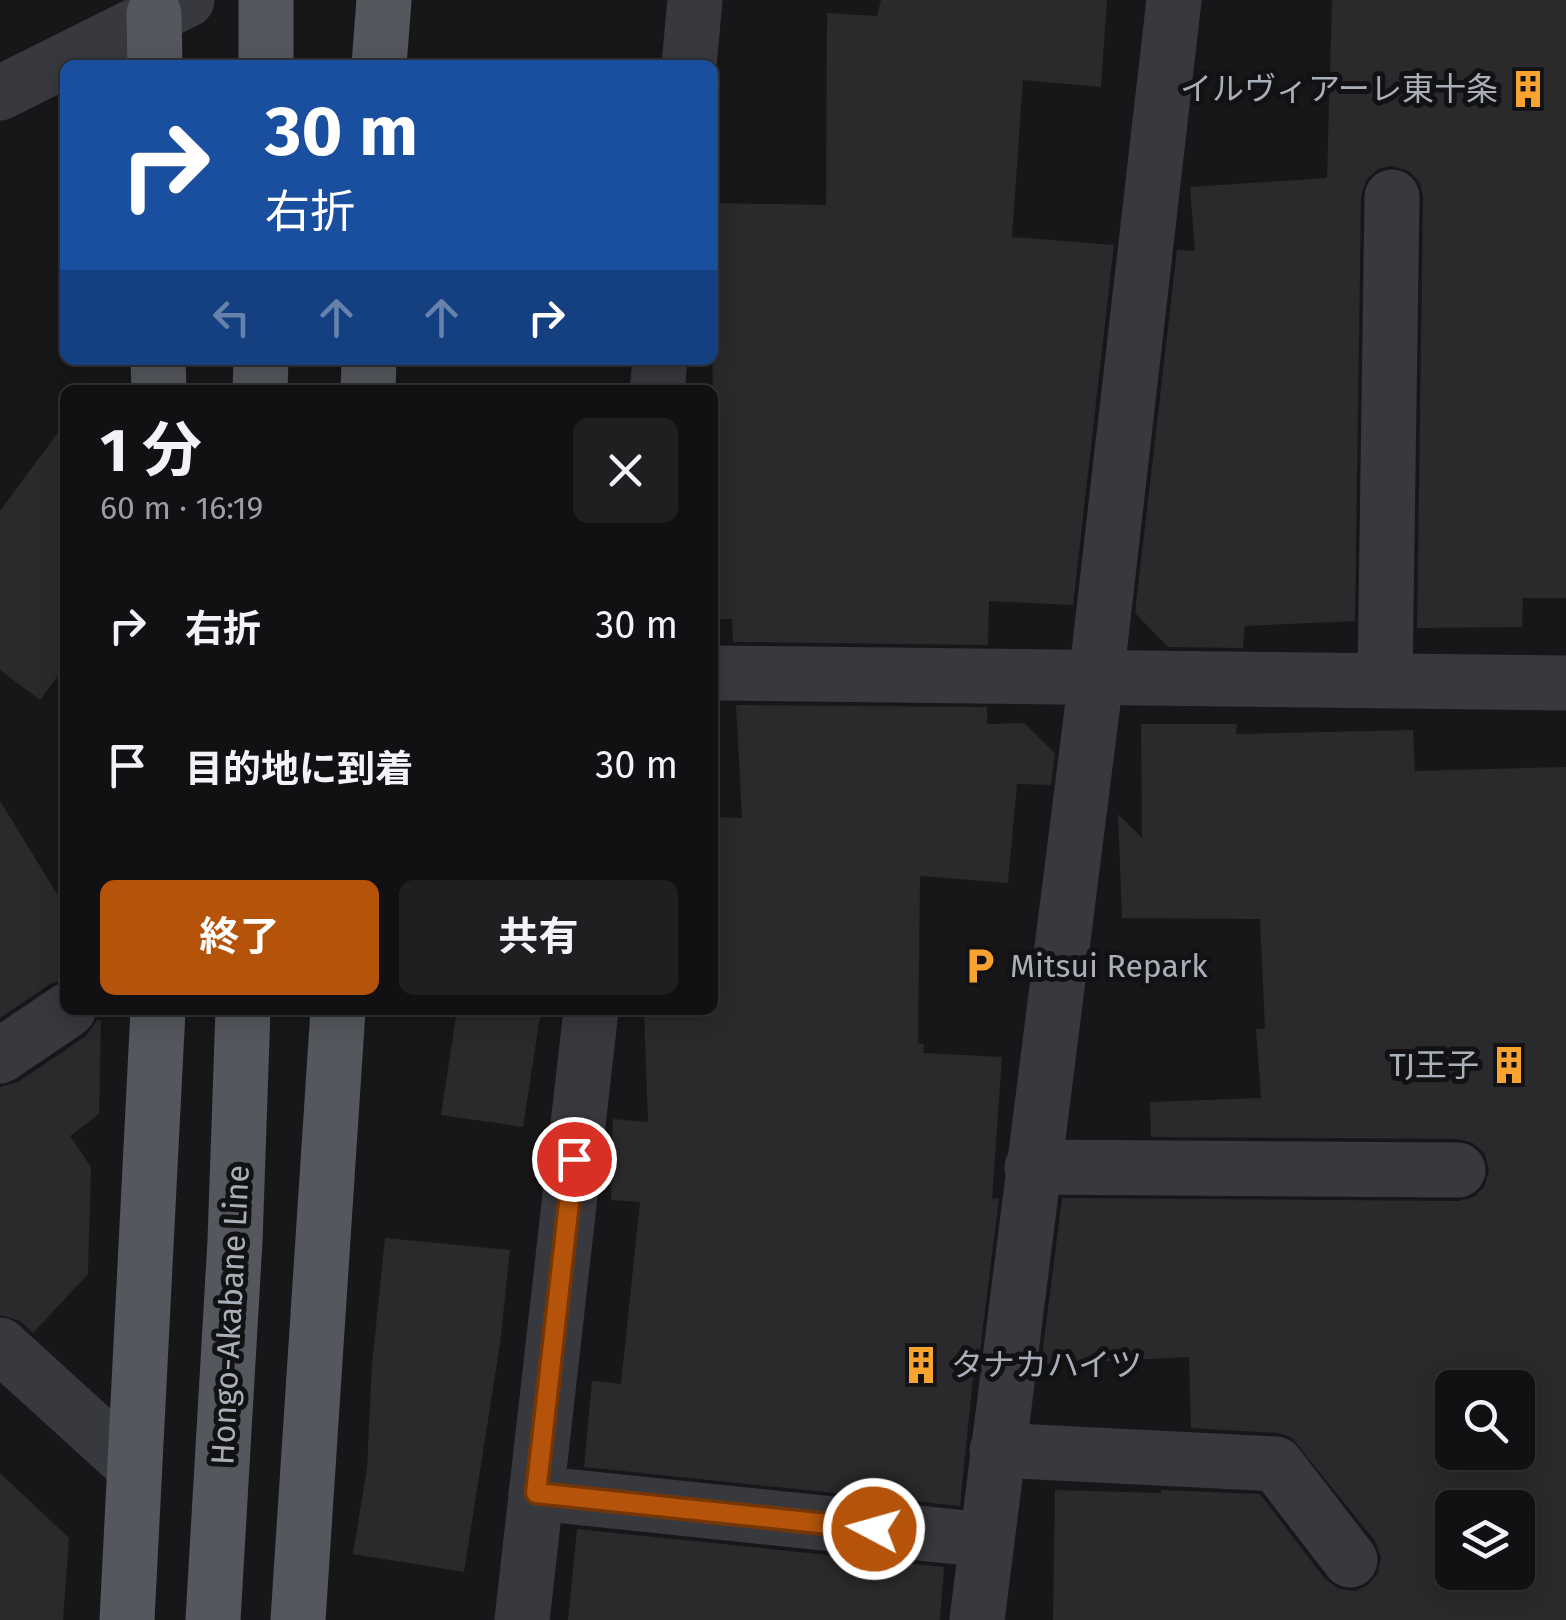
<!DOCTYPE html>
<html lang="ja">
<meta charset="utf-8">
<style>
:root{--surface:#111113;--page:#1e1f21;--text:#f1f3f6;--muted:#9c9da0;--line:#303133;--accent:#b45309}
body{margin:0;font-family:"Fira Sans","Noto Sans JP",sans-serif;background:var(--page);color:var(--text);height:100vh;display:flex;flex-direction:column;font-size:38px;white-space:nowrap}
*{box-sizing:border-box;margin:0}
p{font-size:32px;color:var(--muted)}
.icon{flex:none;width:55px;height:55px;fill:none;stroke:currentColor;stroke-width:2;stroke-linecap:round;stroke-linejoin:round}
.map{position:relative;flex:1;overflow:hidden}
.panel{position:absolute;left:60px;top:385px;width:658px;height:630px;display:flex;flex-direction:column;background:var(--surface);border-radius:15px;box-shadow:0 5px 25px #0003,0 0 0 2px var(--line)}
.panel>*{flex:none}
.banner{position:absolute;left:60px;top:60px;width:658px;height:305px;border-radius:15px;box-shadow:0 5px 25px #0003,0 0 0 2px var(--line);background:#1a4fa0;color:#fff;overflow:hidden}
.tools{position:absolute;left:1435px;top:1370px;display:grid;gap:20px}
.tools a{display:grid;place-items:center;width:100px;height:100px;border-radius:15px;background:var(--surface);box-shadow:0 5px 25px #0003,0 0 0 2px var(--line);font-size:50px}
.pin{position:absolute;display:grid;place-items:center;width:85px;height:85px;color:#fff;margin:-42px;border:5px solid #fff;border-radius:50%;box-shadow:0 2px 10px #0007}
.me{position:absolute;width:110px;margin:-55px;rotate:276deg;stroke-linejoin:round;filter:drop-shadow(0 0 8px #0008)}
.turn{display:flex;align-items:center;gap:35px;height:210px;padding:0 40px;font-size:45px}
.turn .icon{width:130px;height:130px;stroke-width:2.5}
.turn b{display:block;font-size:70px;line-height:85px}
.lanes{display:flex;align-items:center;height:95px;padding:0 40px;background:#0003;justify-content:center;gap:50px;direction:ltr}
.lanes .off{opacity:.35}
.round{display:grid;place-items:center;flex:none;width:105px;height:105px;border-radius:15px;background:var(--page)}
.headline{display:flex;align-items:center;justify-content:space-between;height:170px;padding:0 40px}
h1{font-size:60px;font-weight:700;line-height:75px}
.primary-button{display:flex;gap:20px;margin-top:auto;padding:20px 40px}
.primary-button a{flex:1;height:115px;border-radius:15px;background:var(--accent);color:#fff;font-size:40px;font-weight:700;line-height:115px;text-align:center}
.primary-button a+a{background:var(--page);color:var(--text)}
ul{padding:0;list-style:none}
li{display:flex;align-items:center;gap:30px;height:140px;padding:0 40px}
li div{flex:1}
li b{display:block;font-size:38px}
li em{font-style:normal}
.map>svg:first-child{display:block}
.building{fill:#2a2a2d;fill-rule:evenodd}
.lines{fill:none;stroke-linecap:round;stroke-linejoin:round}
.minor{stroke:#38393e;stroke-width:55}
.major{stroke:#54575d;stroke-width:55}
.route-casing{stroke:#753606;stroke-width:25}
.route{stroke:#b45309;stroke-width:18}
.labels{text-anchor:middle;stroke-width:10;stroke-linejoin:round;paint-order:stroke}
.poi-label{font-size:32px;fill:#a9afb9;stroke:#121214;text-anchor:end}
.street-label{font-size:32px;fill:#a9afb9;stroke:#121214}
</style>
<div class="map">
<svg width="1566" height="1620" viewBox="0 0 1566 1620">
<rect width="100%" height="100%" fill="#171719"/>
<!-- building -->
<g class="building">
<polygon points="881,0 1107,0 1101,87 1023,80 1012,237 1114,245 1073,605 989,601 988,645 733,642 732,619 712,619 713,203 826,205 827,13 877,16"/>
<polygon points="1332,0 1566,0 1566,598 1523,598 1522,627 1417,628 1423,197 1420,183 1409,171 1391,166 1378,169 1366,180 1361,197 1355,621 1245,626 1243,648 1168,647 1135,613 1177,250 1195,251 1190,187 1327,178"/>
<polygon points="65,423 65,666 40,700 0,670 0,511"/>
<polygon points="736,705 987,707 987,724 1024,723 1055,753 1051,785 1017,784 1008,883 920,876 918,1043 924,1044 923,1053 1002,1057 992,1199 999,1198 978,1367 974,1367 960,1506 584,1467 592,1381 621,1384 640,1202 611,1200 613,1119 648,1122 644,1010 712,1010 712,817 742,818"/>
<path d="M1141 724H1237L1236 734 1413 730 1415 771 1566 767V1620H1053L1055 1490 1161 1493V1490L1260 1494 1325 1579 1339 1589 1355 1591 1368 1585 1378 1573 1381 1557 1375 1541 1291 1437 1278 1433 1191 1428 1189 1357 1041 1364 1062 1198 1458 1201 1474 1197 1484 1187 1489 1171 1485 1154 1473 1143 1458 1139 1151 1137 1150 1102 1261 1098 1256 1029H1265L1260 919 1122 918 1118 814 1142 838ZM1452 1388H1518V1452H1452ZM1452 1508H1518V1572H1452Z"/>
<polygon points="0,801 65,907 65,979 50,984 0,1018"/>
<polygon points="457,1010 541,1010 523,1127 441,1115"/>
<polygon points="97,1020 101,1020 99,1114 70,1136 91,1167 88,1274 33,1333 20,1321 0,1315 0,1087 18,1082 86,1036"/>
<polygon points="385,1238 510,1250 500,1344 464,1572 353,1554 367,1468 372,1365"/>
<polygon points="0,1473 69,1538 63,1620 0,1620"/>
<polygon points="577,1529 944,1567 940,1620 568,1620"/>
</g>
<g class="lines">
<!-- minor -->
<g class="minor">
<polyline points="689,65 695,0"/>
<polyline points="0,93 187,0"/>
<polyline points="657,390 660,360"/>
<polyline points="712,673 1566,683"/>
<polyline points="1385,678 1392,197"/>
<polyline points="0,1056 68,1010"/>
<polyline points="1032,1167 1458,1170"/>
<polyline points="0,1345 134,1467"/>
<polyline points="997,1450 1276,1464 1350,1560"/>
<polyline points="536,1493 986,1540"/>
<polyline points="522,1620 591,1010"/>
<polyline points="977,1620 1096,679 1174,0"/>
</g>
<!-- major -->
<g class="major">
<polyline points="266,0 266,65"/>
<polyline points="154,14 155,65"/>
<polyline points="379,65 384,0"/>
<polyline points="158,360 159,390"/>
<polyline points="260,390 261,360"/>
<polyline points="368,390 369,360"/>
<polyline points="127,1620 158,1010"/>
<polyline points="213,1620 235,1241 243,1010"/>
<polyline points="298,1620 338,1010"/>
</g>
</g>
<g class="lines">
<!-- route casing -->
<g class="route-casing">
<polyline id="route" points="574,1159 536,1493 874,1529"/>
</g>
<!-- route -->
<use href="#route" class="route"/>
</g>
<!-- icons -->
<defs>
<g id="building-bare" transform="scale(3)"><path d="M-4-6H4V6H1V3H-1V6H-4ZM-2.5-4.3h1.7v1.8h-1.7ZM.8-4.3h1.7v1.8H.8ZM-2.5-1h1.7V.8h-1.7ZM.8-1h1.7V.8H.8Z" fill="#f8a330" stroke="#121214" stroke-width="2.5" paint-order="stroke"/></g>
<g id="parking-bare" transform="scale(3)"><path d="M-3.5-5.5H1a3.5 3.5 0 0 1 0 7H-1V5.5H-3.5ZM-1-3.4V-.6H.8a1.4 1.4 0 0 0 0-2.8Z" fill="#f8a330" stroke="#121214" stroke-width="2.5" paint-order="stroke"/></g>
</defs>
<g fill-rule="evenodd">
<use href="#building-bare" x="1528" y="89"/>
<use href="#parking-bare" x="980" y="966"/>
<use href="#building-bare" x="1509" y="1065"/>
<use href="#building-bare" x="921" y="1365"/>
</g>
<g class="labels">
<!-- poi labels -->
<g class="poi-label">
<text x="1498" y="100">イルヴィアーレ東十条</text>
<text x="1010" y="977" text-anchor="start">Mitsui Repark</text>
<text x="1479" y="1076">TJ王子</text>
<text x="951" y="1376" text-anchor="start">タナカハイツ</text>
</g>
<!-- street labels -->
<g class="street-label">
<text transform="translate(230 1315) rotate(-87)" y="11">Hongo-Akabane Line</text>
</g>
</g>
</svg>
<div class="tools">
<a><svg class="icon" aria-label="search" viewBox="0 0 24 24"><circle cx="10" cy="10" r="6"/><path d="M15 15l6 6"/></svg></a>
<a><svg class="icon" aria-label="layers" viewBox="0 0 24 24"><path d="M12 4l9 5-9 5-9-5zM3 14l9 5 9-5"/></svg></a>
</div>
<div class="pin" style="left:574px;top:1159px;background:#d93025"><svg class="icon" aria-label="arrive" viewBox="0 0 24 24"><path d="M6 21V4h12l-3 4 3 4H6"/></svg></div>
<svg class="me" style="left:874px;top:1529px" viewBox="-20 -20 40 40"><circle r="17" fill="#b45309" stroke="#fff" stroke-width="3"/><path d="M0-11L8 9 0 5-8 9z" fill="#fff"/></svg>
<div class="banner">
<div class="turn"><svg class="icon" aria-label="right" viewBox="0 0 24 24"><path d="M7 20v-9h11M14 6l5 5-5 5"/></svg><div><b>30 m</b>右折</div></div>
<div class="lanes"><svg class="icon off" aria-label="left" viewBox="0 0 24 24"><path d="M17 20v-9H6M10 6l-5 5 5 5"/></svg><svg class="icon off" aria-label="ahead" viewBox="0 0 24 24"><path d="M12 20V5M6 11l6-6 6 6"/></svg><svg class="icon off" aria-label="ahead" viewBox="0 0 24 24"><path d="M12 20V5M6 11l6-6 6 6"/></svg><svg class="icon" aria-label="right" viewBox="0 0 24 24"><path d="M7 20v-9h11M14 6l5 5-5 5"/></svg></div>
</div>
<section class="panel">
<div class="headline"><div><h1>1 分</h1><p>60 m · 16:19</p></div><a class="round"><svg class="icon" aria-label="close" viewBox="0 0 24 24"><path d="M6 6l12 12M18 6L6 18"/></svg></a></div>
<ul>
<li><svg class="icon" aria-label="right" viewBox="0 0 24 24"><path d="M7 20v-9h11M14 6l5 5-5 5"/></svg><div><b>右折</b></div><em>30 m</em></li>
<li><svg class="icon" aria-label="arrive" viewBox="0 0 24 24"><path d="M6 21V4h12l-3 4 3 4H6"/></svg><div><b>目的地に到着</b></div><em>30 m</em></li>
</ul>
<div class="primary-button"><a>終了</a><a>共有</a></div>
</section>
</div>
